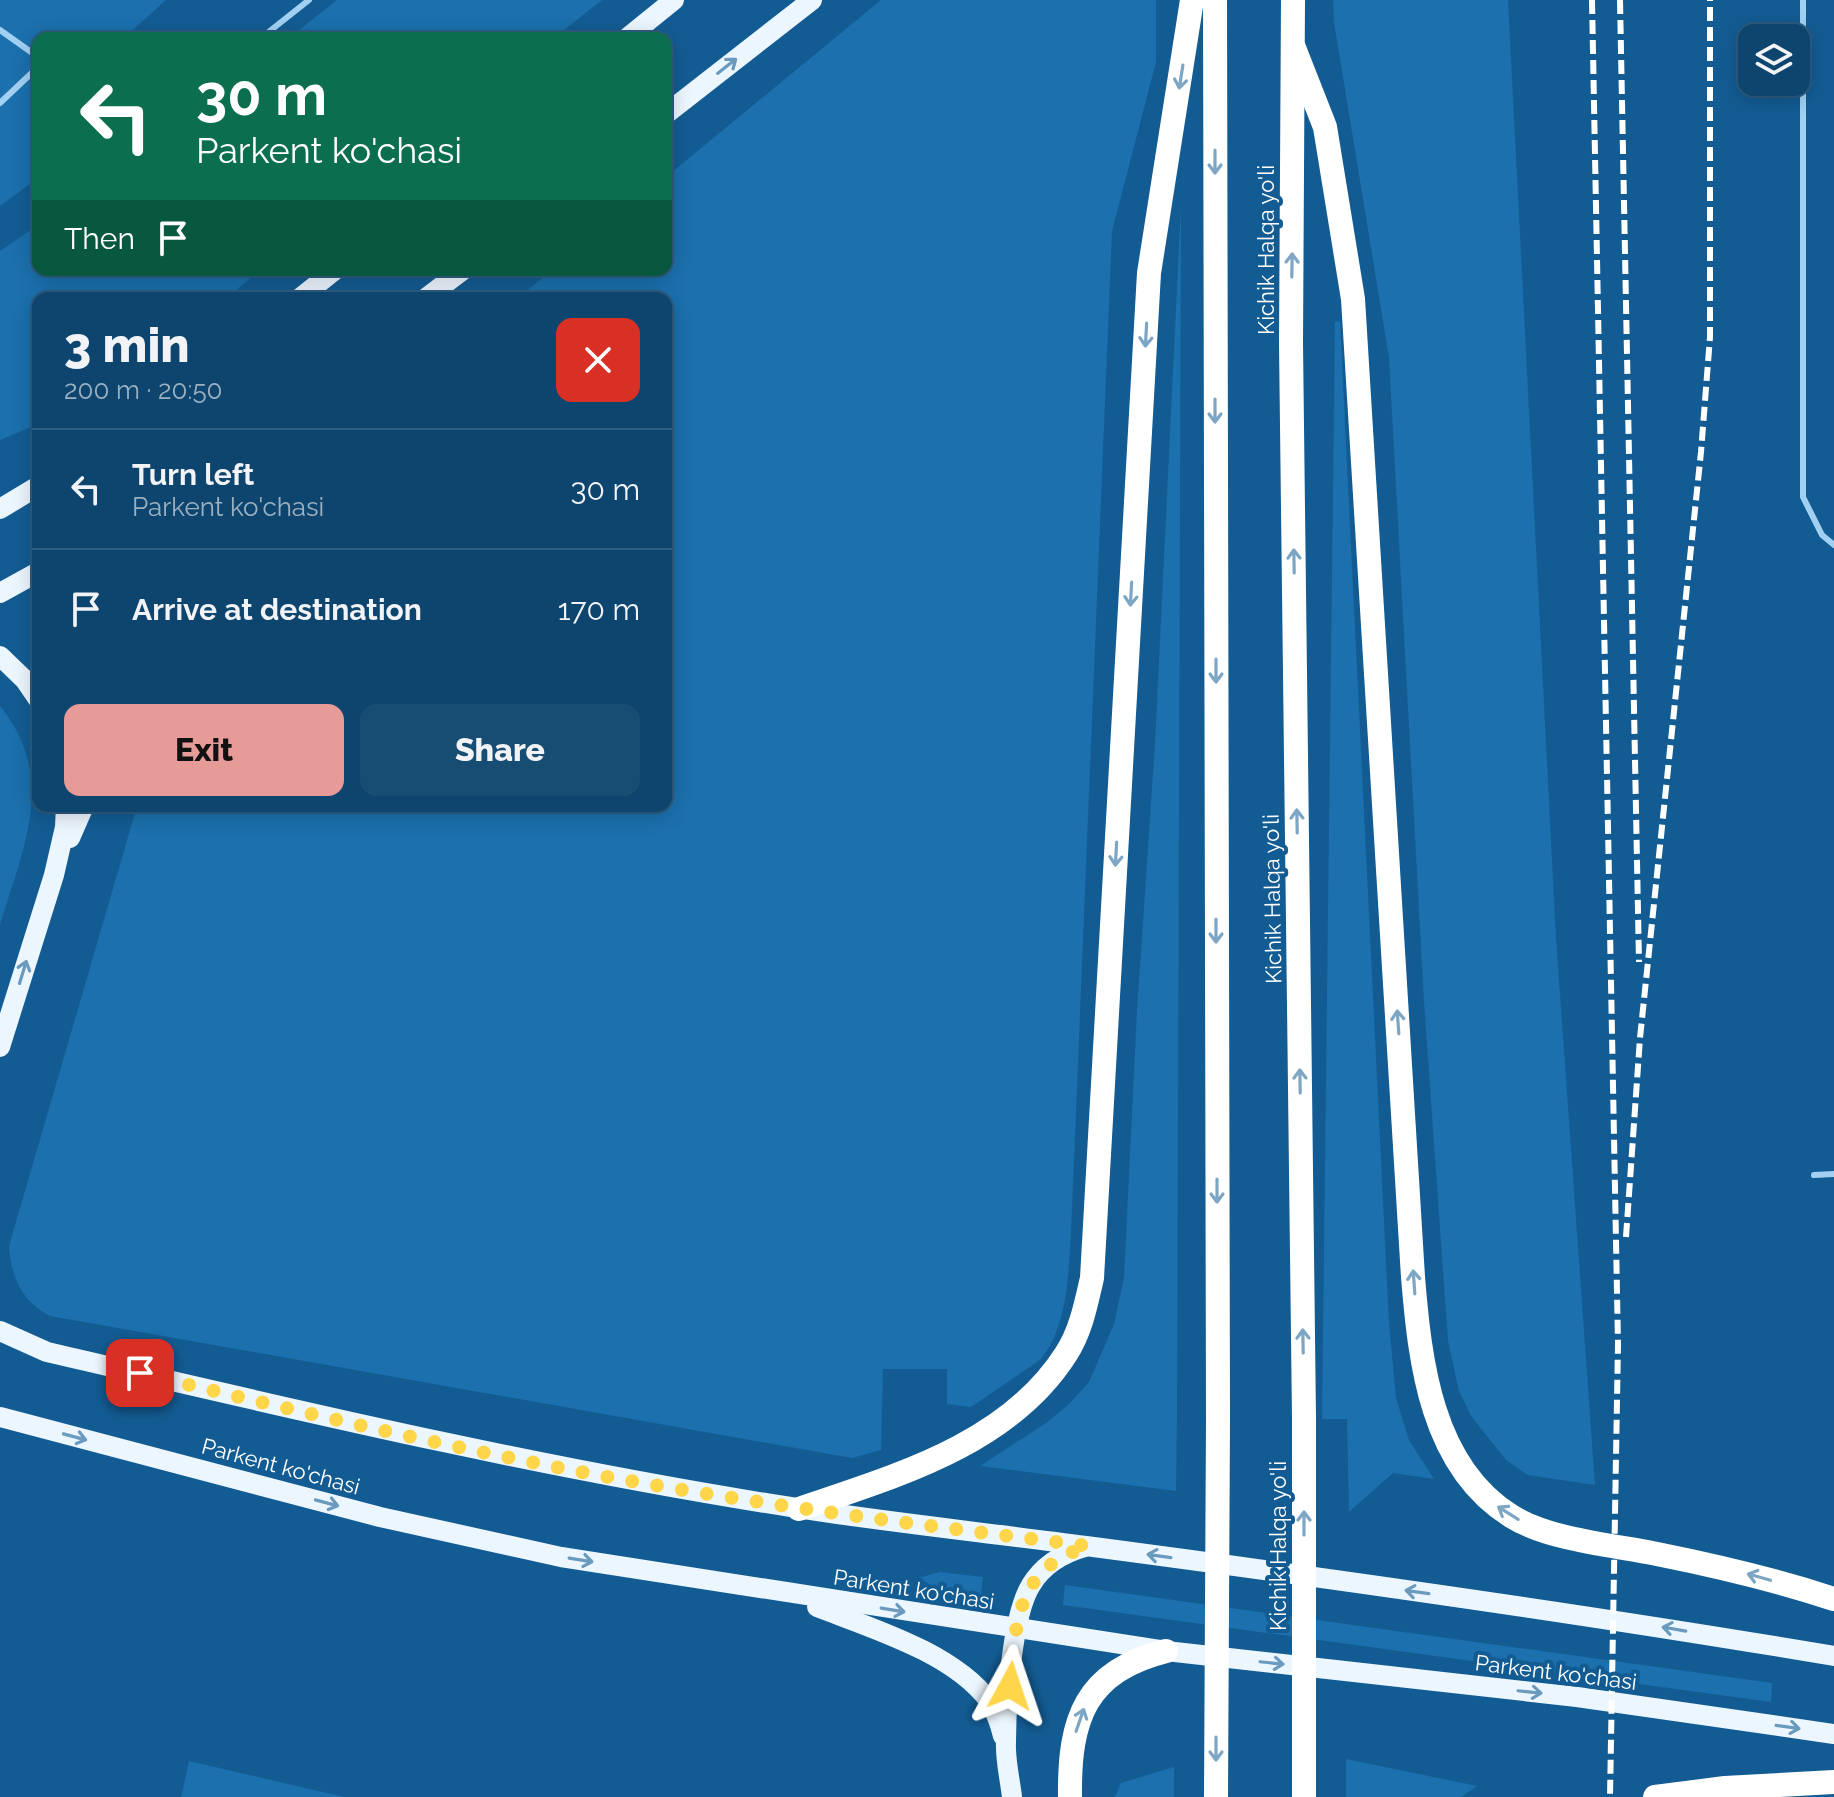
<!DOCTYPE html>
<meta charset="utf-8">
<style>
:root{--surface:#0e456e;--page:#174c73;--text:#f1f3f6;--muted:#9bb1c2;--line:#2e5d81;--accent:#e69b98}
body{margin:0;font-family:Raleway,sans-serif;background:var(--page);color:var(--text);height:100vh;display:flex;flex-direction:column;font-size:30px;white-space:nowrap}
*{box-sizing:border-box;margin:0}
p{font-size:26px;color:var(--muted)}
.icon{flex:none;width:44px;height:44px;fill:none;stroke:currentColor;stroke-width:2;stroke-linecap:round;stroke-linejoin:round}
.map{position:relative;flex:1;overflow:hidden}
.side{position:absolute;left:32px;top:292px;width:640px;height:520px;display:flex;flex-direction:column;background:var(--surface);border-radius:16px;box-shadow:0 4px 20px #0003,0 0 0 2px var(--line)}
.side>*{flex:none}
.top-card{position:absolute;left:32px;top:32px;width:640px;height:244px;border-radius:16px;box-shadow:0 4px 20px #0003,0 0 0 2px var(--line);background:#0b6e4f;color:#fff;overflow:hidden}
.fabs{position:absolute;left:1738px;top:24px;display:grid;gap:16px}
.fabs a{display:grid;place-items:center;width:72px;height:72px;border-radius:16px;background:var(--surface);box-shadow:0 4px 20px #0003,0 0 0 2px var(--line);font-size:40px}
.pin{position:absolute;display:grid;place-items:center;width:68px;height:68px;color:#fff;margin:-34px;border-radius:16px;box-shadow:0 4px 12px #0006}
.me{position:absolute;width:88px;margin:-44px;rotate:5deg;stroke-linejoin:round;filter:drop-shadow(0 0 6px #0008)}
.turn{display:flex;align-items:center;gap:28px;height:168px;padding:0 32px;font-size:36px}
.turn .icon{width:104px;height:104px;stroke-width:2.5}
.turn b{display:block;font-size:56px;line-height:68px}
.then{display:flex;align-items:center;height:76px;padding:0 32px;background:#0003;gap:16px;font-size:30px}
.round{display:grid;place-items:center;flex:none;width:84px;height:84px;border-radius:16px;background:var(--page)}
.head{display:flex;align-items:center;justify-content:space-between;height:136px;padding:0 32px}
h1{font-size:48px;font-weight:800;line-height:60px}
.button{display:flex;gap:16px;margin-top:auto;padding:16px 32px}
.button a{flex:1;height:92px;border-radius:16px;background:var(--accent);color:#111;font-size:32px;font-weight:800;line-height:92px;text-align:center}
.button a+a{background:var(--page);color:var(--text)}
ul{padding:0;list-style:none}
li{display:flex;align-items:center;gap:24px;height:120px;padding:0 32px;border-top:2px solid var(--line)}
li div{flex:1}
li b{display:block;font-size:30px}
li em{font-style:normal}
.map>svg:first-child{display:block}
.green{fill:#1b70ad}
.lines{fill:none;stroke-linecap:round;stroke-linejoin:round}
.lane{stroke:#a1d0f2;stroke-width:6}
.primary{stroke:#ecf6ff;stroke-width:20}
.highway{stroke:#fff;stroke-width:24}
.rail{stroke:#fff;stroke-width:6;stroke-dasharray:14 6;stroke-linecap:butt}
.highway-bridge{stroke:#fff;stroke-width:24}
.oneway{stroke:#6a9abe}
.oneway2{stroke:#7da5c4}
.route{stroke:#ffd54a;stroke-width:14;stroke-dasharray:0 25.2}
.labels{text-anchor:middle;stroke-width:8;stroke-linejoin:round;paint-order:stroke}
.street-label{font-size:22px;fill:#fff;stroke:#135c93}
</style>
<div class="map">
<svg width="1834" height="1797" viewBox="0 0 1834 1797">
<rect width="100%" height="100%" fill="#135c93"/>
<!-- green -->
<g class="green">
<polygon points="0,0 166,0 124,38 38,38 38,178 0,206"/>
<polygon points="337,0 602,0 554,38 289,38"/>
<path d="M881 0H1156V62L1112 231 1071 1234C1068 1275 1068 1327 1040 1360L971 1407 947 1404V1369H883L881 1450 852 1458 50 1316C22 1302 11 1277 9 1246L137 806H666V298H518L552 270H666V177Z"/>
<polygon points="1333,0 1508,0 1556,938 1595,1485 1528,1475 1506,1460 1471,1416 1459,1391 1448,1341 1424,1002 1389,358 1334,22"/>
<polygon points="1181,205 1177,1419 1176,1491 980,1466 1046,1423 1069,1404 1089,1382 1114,1324 1124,1278 1137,1010 1155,744"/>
<polygon points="38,225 38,270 204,270 207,273 210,270 261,270 226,298 38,298 38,424 0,440 0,251"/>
<polygon points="1340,321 1389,1323 1396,1398 1409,1440 1434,1479 1393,1473 1349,1512 1347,1419 1322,1419 1335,322"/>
<path d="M0 706C58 778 23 848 0 925Z"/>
<polygon points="940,1572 983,1577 981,1594 938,1589 918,1578"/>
<polygon points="1065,1585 1772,1683 1771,1702 1063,1605"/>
<polygon points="1346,1759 1477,1786 1461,1797 1346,1797"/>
<polygon points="189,1761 344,1797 181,1797"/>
<polygon points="1174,1767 1174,1797 1115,1797 1121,1783"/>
</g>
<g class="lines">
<!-- lane -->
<g class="lane">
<polyline points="1803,0 1803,497 1822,535 1834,545"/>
<polyline points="0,30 38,57"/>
<polyline points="261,38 309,0"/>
<polyline points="0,103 38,67"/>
<polyline points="1814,1175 1834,1174"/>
</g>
<!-- primary -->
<g class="primary">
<polyline points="627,38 674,0"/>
<polyline points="666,114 812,0"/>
<polyline points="300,298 335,270"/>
<polyline points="426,298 463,270"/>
<polyline points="0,509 38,486"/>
<polyline points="0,593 38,572"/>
<polyline points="0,656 25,680 38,699"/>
<polyline points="70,838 84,806"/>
<polyline points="0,1047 54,875 65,827 66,806"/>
<path d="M0 1331 47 1352C296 1410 544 1469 797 1508 893 1523 990 1533 1086 1546 1336 1579 1586 1614 1834 1656"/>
<polyline points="0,1417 380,1517 561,1557 1166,1651 1577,1697 1834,1734"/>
<path d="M817 1607C871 1628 954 1653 989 1701 996 1712 1000 1724 1003 1736"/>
<path d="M1012 1797C1010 1779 1005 1760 1006 1742 1006 1704 1012 1615 1031 1585 1043 1565 1064 1553 1085 1547"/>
</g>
<!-- highway -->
<g class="highway">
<polyline points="1215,0 1218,1419"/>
<polyline points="1293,0 1291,343 1304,1419"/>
<path d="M1294 48 1325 127 1353 299 1413 1277C1420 1362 1431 1466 1511 1516 1549 1540 1613 1545 1657 1554 1717 1566 1776 1580 1834 1599"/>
<path d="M799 1509C895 1476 1008 1445 1066 1354 1081 1331 1086 1304 1092 1278L1149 273 1192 0"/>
<path d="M1070 1797C1069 1719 1085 1671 1166 1651"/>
<polyline points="1655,1797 1725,1788 1834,1782"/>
</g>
<!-- rail -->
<g class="rail">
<polyline points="1592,0 1618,1344 1610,1797"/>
<polyline points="1620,0 1639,962"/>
<polyline points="1626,1237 1640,1038 1701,452 1710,337 1710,0"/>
</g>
<!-- highway-bridge -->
<g class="highway-bridge">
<polyline points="1216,1797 1218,1419"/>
<polyline points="1304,1797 1304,1419"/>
</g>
</g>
<!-- one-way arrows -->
<defs><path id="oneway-shaft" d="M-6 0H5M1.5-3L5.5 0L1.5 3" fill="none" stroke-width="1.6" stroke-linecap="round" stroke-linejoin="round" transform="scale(2)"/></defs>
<g class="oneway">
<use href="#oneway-shaft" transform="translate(727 66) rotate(-38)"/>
<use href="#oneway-shaft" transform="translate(23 972) rotate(-73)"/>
<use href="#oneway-shaft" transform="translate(75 1437) rotate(15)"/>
<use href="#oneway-shaft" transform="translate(327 1503) rotate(15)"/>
<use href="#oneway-shaft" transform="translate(1159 1556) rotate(-172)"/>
<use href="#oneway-shaft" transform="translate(581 1560) rotate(9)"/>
<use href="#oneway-shaft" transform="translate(1417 1592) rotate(-172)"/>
<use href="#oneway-shaft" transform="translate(893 1610) rotate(9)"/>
<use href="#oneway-shaft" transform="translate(1674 1629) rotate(-170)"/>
<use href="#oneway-shaft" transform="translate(1272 1663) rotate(6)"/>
<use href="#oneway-shaft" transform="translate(1530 1692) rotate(6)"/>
<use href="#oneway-shaft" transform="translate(1788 1727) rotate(8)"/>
</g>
<g class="oneway2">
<use href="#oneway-shaft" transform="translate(1181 77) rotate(99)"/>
<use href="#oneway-shaft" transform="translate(1215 162) rotate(90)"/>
<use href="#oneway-shaft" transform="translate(1292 265) rotate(-89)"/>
<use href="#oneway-shaft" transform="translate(1146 335) rotate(93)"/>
<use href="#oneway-shaft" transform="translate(1215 411) rotate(90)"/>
<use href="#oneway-shaft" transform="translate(1294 561) rotate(-91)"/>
<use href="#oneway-shaft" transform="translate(1131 594) rotate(93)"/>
<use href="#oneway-shaft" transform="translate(1216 671) rotate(90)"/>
<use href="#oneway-shaft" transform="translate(1297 821) rotate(-91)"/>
<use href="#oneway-shaft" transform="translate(1116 854) rotate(93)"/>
<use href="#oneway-shaft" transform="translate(1216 931) rotate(90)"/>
<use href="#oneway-shaft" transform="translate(1398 1022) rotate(-94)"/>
<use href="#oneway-shaft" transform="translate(1300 1081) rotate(-91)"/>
<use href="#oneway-shaft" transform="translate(1217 1191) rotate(90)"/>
<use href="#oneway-shaft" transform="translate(1414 1282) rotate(-94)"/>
<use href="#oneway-shaft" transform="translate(1303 1341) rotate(-91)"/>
<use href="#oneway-shaft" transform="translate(1508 1513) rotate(-148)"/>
<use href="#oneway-shaft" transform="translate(1304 1523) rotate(-90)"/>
<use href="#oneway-shaft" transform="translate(1759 1577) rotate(-164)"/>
<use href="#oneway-shaft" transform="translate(1080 1720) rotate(-71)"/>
<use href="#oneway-shaft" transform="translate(1216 1749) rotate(90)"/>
</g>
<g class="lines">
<!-- route -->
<path class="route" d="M140 1373C296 1411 451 1448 608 1477 768 1506 928 1526 1089 1546 1016 1568 1016 1621 1010 1686"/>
</g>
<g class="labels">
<!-- street labels -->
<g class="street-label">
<text transform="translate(1266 250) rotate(-90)" y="8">Kichik Halqa yo'li</text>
<text transform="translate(1272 899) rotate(-91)" y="8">Kichik Halqa yo'li</text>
<text transform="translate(281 1466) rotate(15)" y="8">Parkent ko'chasi</text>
<text transform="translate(1278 1546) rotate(-90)" y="8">Kichik Halqa yo'li</text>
<text transform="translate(914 1589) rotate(9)" y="8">Parkent ko'chasi</text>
<text transform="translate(1556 1672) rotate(7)" y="8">Parkent ko'chasi</text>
</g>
</g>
</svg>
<div class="fabs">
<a><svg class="icon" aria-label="layers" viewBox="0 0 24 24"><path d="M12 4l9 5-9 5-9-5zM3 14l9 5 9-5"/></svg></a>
</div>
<div class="pin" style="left:140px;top:1373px;background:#d93025"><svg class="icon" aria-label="arrive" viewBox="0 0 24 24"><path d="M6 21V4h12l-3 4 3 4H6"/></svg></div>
<svg class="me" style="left:1010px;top:1686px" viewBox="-20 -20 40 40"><path d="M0-17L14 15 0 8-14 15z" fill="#ffd54a" stroke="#fff" stroke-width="4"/></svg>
<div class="top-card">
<div class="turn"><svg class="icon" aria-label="left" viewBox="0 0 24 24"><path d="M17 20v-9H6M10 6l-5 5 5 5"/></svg><div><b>30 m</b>Parkent ko'chasi</div></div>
<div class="then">Then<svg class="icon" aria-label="arrive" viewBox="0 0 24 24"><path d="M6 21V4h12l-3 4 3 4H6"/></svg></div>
</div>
<section class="side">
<div class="head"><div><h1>3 min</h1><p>200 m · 20:50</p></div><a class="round" style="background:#d93025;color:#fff"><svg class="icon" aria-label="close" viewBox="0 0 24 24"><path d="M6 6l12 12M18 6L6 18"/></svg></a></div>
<ul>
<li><svg class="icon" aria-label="left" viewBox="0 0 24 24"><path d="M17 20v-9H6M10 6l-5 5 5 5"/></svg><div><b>Turn left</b><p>Parkent ko'chasi</p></div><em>30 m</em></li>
<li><svg class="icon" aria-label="arrive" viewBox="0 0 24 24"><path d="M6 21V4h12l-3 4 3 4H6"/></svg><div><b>Arrive at destination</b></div><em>170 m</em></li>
</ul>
<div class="button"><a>Exit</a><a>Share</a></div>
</section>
</div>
